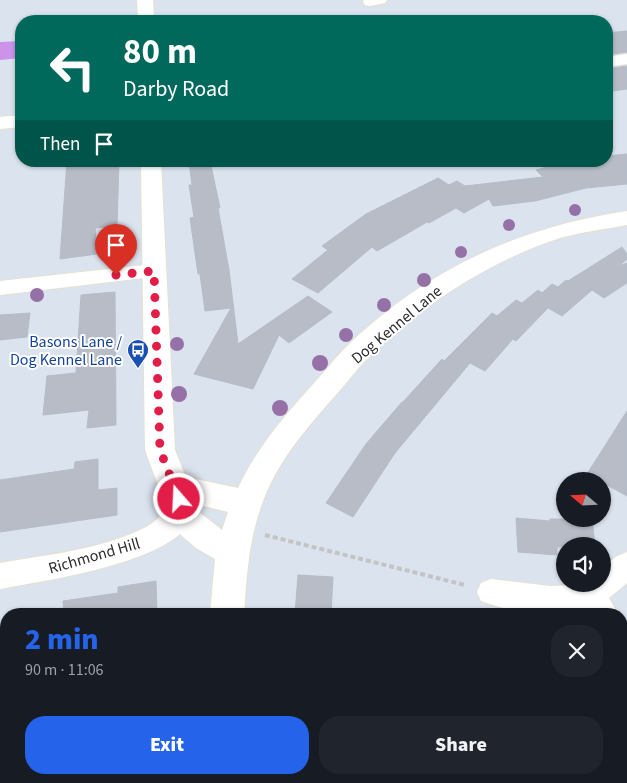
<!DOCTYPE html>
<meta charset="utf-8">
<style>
:root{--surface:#171b24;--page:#20242c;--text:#f1f3f6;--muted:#9ea1a6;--accent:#2563eb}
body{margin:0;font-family:"Source Sans 3",sans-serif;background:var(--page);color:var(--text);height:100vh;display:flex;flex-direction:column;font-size:19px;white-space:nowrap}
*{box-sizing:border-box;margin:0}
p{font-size:16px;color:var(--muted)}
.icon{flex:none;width:28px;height:28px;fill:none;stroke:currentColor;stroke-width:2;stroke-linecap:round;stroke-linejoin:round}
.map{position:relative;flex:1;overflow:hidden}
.side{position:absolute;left:0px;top:608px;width:628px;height:176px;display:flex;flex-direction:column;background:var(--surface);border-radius:20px 20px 0 0;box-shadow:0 1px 4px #0004}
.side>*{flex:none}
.guide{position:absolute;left:15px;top:15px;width:598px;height:152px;border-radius:20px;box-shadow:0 1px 4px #0004;background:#00695c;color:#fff;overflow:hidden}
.needle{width:32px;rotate:289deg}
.buttons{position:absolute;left:556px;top:472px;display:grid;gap:10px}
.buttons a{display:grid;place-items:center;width:55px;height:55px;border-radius:50%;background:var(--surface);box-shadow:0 1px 4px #0004;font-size:25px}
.pin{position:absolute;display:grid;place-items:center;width:42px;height:42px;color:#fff;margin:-51px -21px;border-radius:50% 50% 50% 0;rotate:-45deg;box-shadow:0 0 5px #0007}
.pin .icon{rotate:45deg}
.me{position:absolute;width:55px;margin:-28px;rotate:341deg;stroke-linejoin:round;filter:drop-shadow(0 0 4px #0008)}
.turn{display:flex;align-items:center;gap:18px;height:105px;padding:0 25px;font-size:22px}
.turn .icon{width:65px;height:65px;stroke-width:2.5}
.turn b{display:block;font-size:35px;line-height:42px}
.then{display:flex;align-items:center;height:48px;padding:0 25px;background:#0003;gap:10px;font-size:19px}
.round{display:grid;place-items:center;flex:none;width:52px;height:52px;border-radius:20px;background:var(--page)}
.overview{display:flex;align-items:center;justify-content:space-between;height:85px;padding:0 25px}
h1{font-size:30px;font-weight:800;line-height:38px;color:var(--accent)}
.action{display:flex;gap:10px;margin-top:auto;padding:10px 25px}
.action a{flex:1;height:58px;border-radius:20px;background:var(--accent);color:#fff;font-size:20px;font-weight:800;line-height:58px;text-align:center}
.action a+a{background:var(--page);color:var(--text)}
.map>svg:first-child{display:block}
.green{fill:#cd93e9}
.building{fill:#b8bcc6;stroke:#b5bcca}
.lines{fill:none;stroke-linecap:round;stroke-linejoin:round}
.street-casing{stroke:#e5e1d1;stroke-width:2}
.secondary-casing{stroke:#e5e1d1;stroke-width:2}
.path{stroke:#c4c4c4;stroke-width:4;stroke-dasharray:5 3;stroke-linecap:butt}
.street{fill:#fff;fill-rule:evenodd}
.secondary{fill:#fff;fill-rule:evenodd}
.tree{fill:#9671a8}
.route{stroke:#e11d48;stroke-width:9;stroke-dasharray:0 16.2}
.labels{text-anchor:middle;stroke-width:4;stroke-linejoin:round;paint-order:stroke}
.street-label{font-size:16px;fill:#2b2b2b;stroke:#fff}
.transit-label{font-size:16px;fill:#164399;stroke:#fff;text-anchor:end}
</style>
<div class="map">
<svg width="627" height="783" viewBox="0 0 627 783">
<rect width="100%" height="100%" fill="#dbe3ee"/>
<!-- green -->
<polygon class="green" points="21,41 21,58 0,60 0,42"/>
<!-- building -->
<g class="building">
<polygon points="627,31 627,52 606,55 606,33"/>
<polygon points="627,66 627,89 606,92 606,69"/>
<polygon points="627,154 627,184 586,188 535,201 493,206 489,199 464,213 456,208 429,223 427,222 377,251 372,247 318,293 292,279 328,250 322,246 366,214 438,178 449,185 457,181 465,186 543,177 536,170 570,161 606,161 606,156"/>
<polygon points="67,161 119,161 117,226 95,228 97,254 60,259"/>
<polygon points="189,161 210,161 220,208 218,208 229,270 238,344 308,296 332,312 289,343 279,335 253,389 194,374 231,308 205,311 200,274 198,274 190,218 194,217 189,185 192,185"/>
<polygon points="622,247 627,254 627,259 619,266 627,263 627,283 604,298 592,290 562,316 548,308 516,341 513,339 485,371 470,363 395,453 353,517 326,503 366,444 402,402 403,402 442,359 444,361 492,313 497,316 516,300 522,303 538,290 542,293 552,284 558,287 566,280 568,281"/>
<polygon points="115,292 116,425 87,428 89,410 43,415 47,376 76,373 81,295"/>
<polygon points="30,313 27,337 0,340 0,315"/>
<polygon points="627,411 627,496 587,474"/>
<polygon points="98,459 98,490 117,488 117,515 0,532 0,480 74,469 75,462"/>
<polygon points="516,518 550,521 550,519 592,519 595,546 557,547 557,555 518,552"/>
<polygon points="298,575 333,577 331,614 295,614"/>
<polygon points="156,581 157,614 64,614 63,601 118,593 118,587"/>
</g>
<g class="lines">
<!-- street casing -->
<g class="street-casing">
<g id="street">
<polygon points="364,0 387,0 385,3 370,6 365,5 363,2"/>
<polygon points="154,264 161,266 164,271 161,276 0,295 0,281"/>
<path d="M191 488 200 491 204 499C198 511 190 525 180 534 143 566 49 580 0 589V563C46 555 104 549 146 527 166 516 174 494 191 488Z"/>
<path d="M627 552V583L609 598 618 614H586L584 610C550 613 513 614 481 601L477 592 481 583 491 579 550 586 602 584V568L617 556Z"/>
<polygon points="621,626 627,628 627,664 621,661"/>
<polygon points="444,778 488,778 491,783 446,783"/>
</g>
</g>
<!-- secondary casing -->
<g class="secondary-casing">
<g id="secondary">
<polygon points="137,0 153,0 154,21 138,21"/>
<polygon points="627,54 627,64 606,67 606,57"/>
<polygon points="21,115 21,127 0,129 0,117"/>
<path d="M141 161H161L175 450 186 477 238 488C258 446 285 415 316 381 326 370 335 358 346 347 425 270 519 227 627 211V225C605 229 582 232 560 238 487 262 420 306 366 360 355 371 345 385 334 397 307 428 281 457 265 496 249 536 247 571 244 614H210L215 559 196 548 174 529 145 450ZM196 504 228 512 222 530 198 511Z"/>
<polygon points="197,778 235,778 234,783 196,783"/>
</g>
</g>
<!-- path -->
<polyline class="path" points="265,535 465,585"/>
<!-- street -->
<use href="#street" class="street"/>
<!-- secondary -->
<use href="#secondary" class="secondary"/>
</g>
<!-- trees -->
<g class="tree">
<circle cx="575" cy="210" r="6"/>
<circle cx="509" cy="225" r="6"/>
<circle cx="461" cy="252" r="6"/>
<circle cx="424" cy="280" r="7"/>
<circle cx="37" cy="295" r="7"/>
<circle cx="384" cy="305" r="7"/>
<circle cx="346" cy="335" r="7"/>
<circle cx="177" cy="344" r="7"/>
<circle cx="320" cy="363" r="8"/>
<circle cx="179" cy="394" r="8"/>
<circle cx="280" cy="408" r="8"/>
</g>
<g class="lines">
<!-- route -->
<polyline class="route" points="116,275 154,271 160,450 179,499"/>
</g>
<!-- icons -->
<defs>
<g id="bus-pin" transform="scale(1.125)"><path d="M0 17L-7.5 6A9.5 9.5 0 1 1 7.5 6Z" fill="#1a4fb4" stroke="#fff"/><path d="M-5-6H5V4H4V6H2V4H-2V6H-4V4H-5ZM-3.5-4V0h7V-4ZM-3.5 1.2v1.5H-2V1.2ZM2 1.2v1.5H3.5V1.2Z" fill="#fff"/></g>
</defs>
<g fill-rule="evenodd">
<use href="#bus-pin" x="138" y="350"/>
</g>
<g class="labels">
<!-- street labels -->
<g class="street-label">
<text transform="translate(396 324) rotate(-40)" y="6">Dog Kennel Lane</text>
<text transform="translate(94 555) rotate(-16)" y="6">Richmond Hill</text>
</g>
<!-- transit labels -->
<g class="transit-label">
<text x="122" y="347">Basons Lane /<tspan x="122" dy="18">Dog Kennel Lane</tspan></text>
</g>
</g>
</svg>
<div class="buttons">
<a><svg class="needle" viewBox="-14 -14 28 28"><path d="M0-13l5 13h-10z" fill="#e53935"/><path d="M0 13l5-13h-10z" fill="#9ea1a6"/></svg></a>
<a><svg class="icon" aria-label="sound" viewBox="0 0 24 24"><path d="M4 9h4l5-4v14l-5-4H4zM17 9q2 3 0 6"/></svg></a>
</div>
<div class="pin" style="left:116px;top:275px;background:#d93025"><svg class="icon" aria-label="arrive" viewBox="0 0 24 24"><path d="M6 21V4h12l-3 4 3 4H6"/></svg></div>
<svg class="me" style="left:179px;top:499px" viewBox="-20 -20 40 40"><circle r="17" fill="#e11d48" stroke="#fff" stroke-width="3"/><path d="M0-11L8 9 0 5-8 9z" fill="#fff"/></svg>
<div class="guide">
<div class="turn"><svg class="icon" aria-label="left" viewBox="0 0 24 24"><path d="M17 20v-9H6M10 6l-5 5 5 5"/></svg><div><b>80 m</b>Darby Road</div></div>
<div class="then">Then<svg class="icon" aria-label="arrive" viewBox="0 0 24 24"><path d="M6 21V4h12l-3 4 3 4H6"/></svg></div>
</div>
<section class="side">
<div class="overview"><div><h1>2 min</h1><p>90 m · 11:06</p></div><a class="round"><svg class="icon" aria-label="close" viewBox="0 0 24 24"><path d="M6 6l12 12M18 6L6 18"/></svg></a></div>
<div class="action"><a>Exit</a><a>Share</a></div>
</section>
</div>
